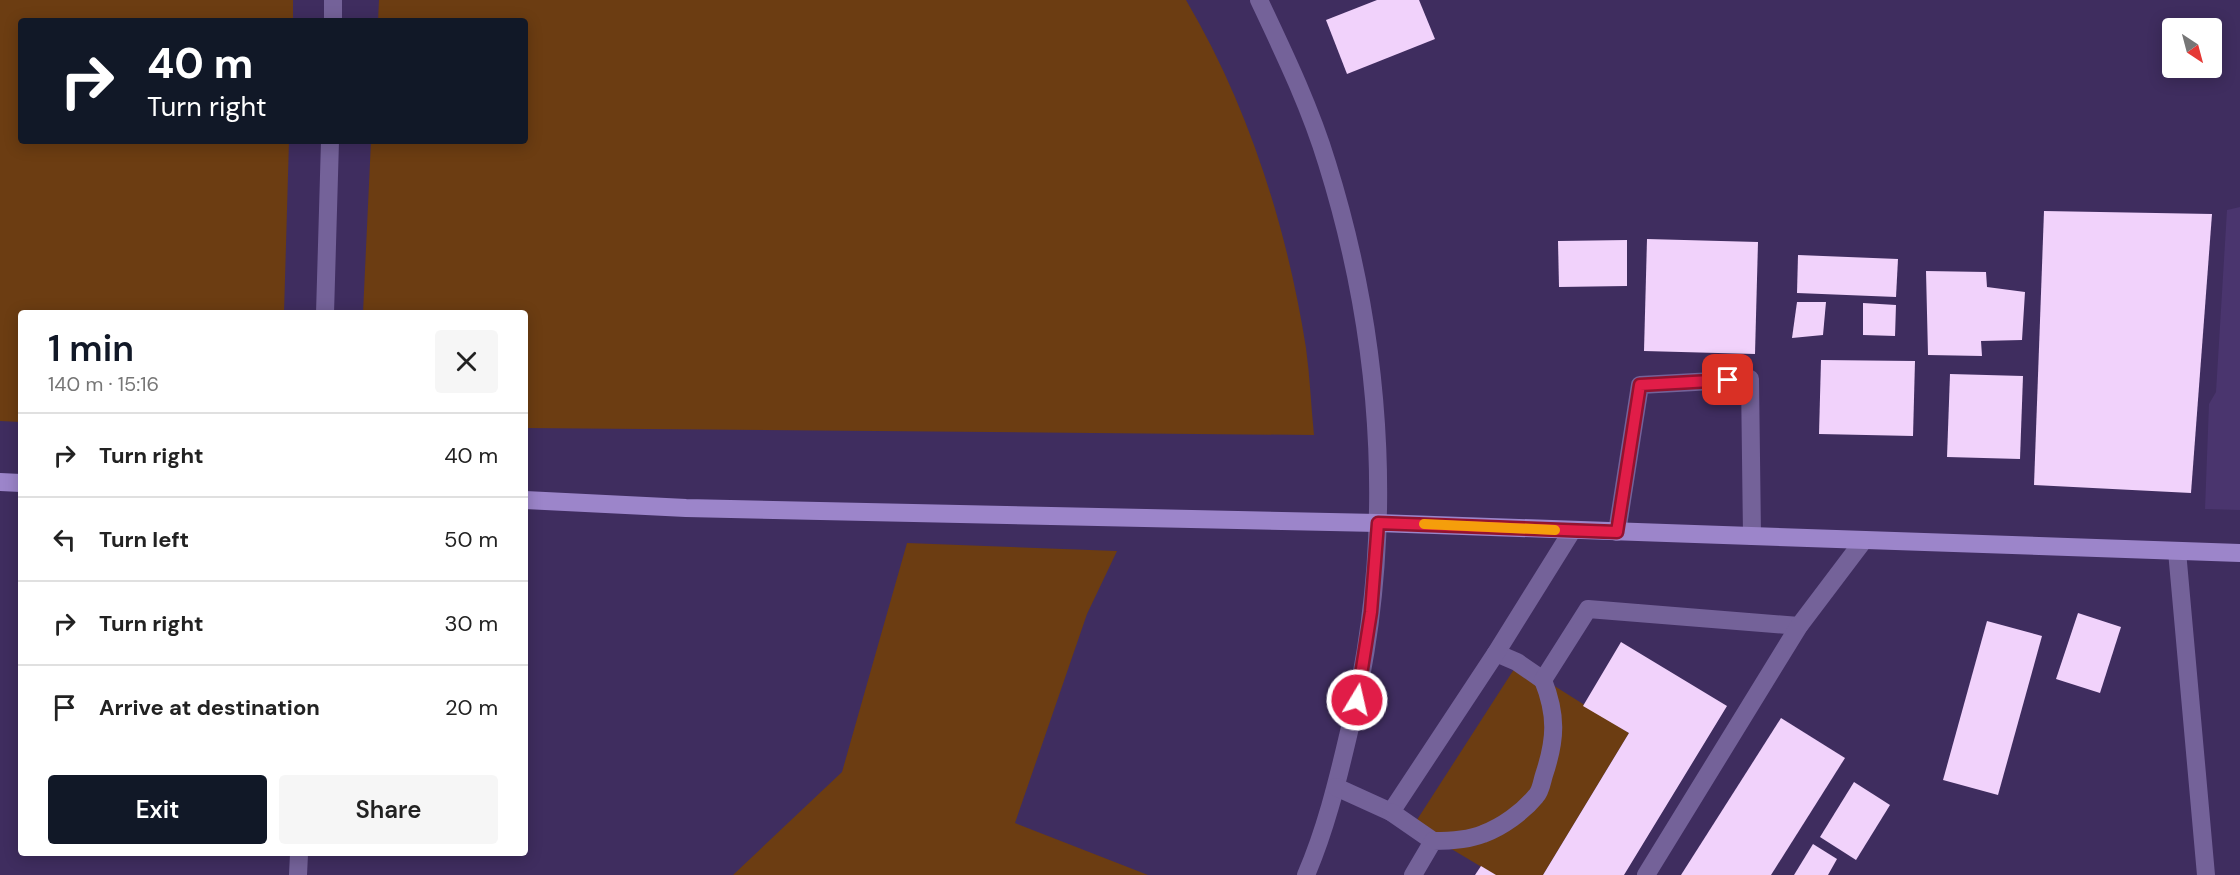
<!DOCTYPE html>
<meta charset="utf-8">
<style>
:root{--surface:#fff;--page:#f6f6f6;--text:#222;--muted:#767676;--line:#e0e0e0;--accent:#111827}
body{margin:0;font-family:"DM Sans",sans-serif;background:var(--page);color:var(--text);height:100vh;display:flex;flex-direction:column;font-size:22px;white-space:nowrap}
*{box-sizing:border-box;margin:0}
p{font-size:20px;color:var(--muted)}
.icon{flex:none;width:33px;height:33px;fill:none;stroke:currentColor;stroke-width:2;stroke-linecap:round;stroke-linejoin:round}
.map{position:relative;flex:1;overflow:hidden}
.drawer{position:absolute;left:18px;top:310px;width:510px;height:546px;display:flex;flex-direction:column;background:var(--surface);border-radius:6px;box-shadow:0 3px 15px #0003}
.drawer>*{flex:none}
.banner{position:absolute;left:18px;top:18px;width:510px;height:126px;border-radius:6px;box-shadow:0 3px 15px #0003;background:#111827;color:#fff;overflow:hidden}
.needle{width:39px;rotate:144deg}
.tools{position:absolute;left:2162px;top:18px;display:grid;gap:12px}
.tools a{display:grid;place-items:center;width:60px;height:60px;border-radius:6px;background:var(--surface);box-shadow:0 3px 15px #0003;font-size:30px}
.pin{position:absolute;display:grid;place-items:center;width:51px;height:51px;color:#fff;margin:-26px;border-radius:12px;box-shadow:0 3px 9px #0006}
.me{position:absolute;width:66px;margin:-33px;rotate:9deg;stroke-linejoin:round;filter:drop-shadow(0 0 4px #0008)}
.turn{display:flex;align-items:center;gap:21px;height:126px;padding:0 30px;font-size:27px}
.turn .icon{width:78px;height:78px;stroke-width:2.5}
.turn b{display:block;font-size:42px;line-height:51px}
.round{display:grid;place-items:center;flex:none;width:63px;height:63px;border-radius:6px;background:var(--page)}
.head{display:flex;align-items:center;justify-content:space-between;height:102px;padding:0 30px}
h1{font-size:36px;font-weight:600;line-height:45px;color:var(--accent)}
.action{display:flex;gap:12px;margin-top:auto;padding:12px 30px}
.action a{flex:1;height:69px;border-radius:6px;background:var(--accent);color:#fff;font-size:24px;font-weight:600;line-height:69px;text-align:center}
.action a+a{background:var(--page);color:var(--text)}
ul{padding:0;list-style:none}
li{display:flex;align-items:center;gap:18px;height:84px;padding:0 30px;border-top:2px solid var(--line)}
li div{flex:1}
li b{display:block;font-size:22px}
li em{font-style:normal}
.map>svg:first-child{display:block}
.built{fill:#4a356e}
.green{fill:#6c3d12}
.building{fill:#f1d2fb}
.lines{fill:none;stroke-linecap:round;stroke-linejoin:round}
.minor{stroke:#746299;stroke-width:18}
.major{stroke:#9c85ca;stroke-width:18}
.route-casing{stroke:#92132f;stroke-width:15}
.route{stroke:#e11d48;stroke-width:10}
.slow{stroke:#f59e0b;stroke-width:10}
</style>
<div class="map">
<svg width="2240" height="875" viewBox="0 0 2240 875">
<rect width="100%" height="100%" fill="#3f2d5f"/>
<!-- built -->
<polygon class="built" points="2240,207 2240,510 2205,509 2209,404 2216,392 2227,210"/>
<!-- green -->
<g class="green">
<polygon points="0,0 293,0 293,21 21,21 21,141 289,141 284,313 21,314 21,422 0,421"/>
<path d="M379 0H1186C1248 105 1287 227 1306 348 1310 377 1311 406 1314 435L525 428V314L363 313 371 141H525V21H378Z"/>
<polygon points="907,543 1117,551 1087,614 1015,823 1148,875 733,875 842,772"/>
<polygon points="1518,663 1629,733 1543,875 1495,875 1413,826"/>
</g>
<!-- building -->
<g class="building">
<polygon points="1377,0 1419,0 1435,39 1347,74 1326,20"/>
<polygon points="2044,211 2212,214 2191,493 2034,485"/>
<polygon points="1647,239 1758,242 1755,354 1644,351"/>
<polygon points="1627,240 1627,286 1559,287 1558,241"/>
<polygon points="1798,255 1898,259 1896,297 1797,293"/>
<polygon points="1926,271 1986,272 1987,287 2025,292 2022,340 1981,341 1982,356 1928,355"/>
<polygon points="1797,302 1826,302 1823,335 1792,338"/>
<polygon points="1863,303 1896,305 1895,336 1863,335"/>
<polygon points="1821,360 1915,361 1913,436 1819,434"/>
<polygon points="1950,374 2023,376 2020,459 1947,457"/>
<polygon points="2078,613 2121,627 2100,693 2056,679"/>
<polygon points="1987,621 2042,636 1998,795 1943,780"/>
<polygon points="1621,642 1727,706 1624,875 1543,875 1629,733 1583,706"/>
<polygon points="1781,718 1845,758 1771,875 1681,875"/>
<polygon points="1854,782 1890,805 1856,860 1820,837"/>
<polygon points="1813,844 1837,859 1828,875 1794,875"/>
<polygon points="1481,866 1496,875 1475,875"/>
</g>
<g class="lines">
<!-- minor -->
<g class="minor">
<path d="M1259 0C1284 53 1310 107 1327 163 1385 349 1396 547 1348 736 1337 783 1325 831 1306 875"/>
<polyline points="333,21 333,0"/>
<polyline points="325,314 330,141"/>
<polyline points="1617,532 1640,385 1750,379 1752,536"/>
<polyline points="2177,551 2206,875"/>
<polyline points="1496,653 1517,662 1543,680"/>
<polyline points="1336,787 1391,812 1496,653 1572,531"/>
<polyline points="1391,812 1433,841"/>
<polyline points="298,875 299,854"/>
<path d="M1413 875 1433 841C1449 841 1468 840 1483 834 1502 827 1523 812 1536 796 1541 791 1542 781 1544 775 1556 739 1557 715 1543 680L1588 609 1799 626"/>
<polyline points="1646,875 1799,626 1864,540"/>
</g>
<!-- major -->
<g class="major">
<polyline points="0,482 21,483"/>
<polyline points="525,500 686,508 1378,523 2240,553"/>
</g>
</g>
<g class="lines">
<!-- route casing -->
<g class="route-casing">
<polyline id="route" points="1357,700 1371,612 1378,523 1617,532 1640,385 1728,380"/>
</g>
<!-- route -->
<use href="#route" class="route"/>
<!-- slow -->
<polyline class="slow" points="1424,524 1555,530"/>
</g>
</svg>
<div class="tools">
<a><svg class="needle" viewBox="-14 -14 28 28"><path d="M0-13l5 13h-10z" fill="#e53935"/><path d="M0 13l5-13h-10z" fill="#767676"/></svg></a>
</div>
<div class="pin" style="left:1728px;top:380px;background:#d93025"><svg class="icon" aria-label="arrive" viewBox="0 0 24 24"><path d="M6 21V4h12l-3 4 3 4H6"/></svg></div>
<svg class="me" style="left:1357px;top:700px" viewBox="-20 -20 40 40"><circle r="17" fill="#e11d48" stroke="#fff" stroke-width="3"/><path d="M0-11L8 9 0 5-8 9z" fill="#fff"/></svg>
<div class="banner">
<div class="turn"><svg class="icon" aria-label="right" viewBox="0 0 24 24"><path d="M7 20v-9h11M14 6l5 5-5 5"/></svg><div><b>40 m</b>Turn right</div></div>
</div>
<section class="drawer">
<div class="head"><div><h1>1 min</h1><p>140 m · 15:16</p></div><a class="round"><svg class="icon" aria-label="close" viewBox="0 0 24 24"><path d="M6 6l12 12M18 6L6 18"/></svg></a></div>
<ul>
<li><svg class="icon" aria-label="right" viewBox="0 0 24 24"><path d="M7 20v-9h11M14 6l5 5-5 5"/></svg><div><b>Turn right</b></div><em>40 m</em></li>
<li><svg class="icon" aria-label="left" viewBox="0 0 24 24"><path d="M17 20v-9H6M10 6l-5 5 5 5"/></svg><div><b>Turn left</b></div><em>50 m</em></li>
<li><svg class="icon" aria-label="right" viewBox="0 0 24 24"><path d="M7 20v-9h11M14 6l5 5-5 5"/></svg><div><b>Turn right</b></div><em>30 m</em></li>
<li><svg class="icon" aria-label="arrive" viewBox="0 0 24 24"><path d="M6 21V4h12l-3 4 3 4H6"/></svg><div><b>Arrive at destination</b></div><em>20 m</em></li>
</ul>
<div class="action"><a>Exit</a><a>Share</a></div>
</section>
</div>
